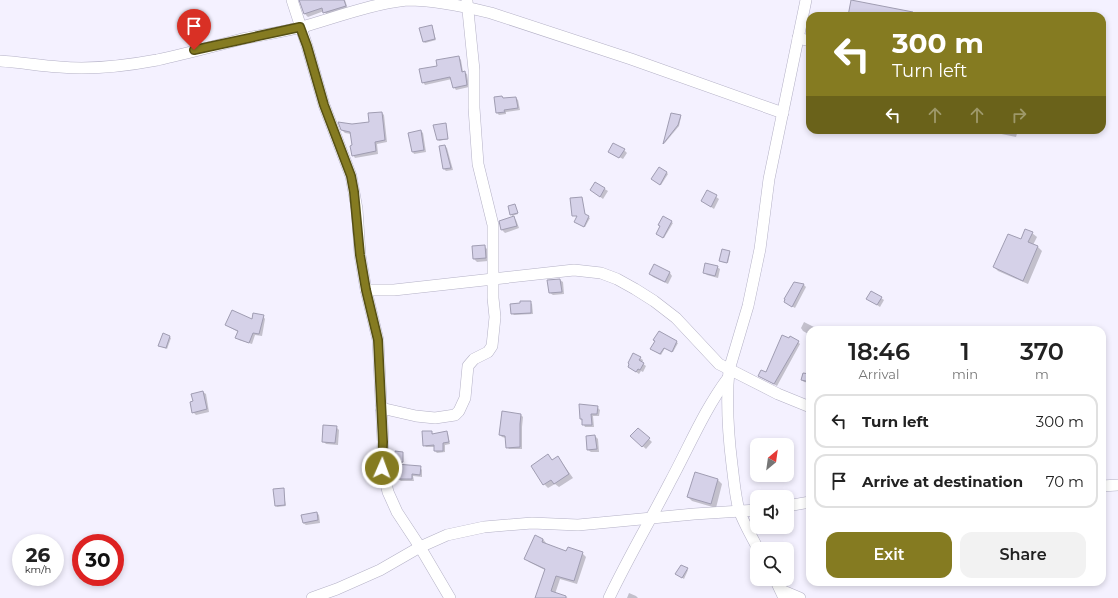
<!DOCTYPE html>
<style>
:root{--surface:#fff;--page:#f2f2f2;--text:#222;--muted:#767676;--line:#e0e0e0;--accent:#857b21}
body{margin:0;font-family:Montserrat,sans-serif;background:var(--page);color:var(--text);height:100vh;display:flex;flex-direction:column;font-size:15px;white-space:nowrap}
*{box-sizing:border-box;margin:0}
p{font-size:13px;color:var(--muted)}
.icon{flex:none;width:22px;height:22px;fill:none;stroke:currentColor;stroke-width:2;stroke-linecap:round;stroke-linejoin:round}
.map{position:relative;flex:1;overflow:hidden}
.drawer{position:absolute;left:806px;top:326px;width:300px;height:260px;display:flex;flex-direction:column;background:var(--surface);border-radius:12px;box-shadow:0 2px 6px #0003}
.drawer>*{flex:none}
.hud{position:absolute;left:806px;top:12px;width:300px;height:122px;border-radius:12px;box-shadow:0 2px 6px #0003;background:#857b21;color:#fff;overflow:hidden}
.needle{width:26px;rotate:29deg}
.tools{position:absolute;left:750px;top:438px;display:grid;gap:8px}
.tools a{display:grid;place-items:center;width:44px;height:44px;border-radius:8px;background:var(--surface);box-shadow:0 2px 6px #0003;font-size:20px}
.speed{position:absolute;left:12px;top:534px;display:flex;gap:8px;font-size:20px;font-weight:700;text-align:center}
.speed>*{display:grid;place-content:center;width:52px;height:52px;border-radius:50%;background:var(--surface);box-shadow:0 2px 6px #0003;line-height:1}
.speed small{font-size:10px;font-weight:400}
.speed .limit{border:6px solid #d22;background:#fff;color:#111}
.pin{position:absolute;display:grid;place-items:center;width:34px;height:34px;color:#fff;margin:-41px -17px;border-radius:50% 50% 50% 0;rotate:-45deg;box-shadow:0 0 4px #0007}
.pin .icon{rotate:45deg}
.me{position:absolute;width:44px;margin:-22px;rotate:2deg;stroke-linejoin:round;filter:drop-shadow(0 0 3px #0008)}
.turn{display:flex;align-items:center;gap:14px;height:84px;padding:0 20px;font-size:18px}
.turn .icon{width:52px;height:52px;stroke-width:2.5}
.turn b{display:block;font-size:28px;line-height:34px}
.lanes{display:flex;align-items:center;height:38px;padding:0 20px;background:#0003;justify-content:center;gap:20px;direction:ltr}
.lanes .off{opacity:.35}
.eta{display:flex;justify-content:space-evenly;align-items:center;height:68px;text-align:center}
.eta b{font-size:24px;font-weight:600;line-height:28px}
.cta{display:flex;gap:8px;margin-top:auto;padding:8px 20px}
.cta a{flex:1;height:46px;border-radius:12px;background:var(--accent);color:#fff;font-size:16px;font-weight:600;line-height:46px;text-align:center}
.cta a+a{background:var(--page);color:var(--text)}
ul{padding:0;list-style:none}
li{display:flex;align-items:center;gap:12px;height:54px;margin:0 8px 6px;padding:0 12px;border:2px solid var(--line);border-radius:12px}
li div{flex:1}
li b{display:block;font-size:15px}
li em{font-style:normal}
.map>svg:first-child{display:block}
.shadow{fill:#0003}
.building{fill:#d5d1e8;stroke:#a09db2}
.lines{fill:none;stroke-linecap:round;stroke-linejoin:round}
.minor-casing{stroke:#b4b1c6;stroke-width:12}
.minor{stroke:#fff;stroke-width:11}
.route-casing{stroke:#565015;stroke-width:10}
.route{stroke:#857b21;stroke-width:7}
</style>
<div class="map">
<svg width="1118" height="598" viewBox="0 0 1118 598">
<rect width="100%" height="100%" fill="#f4f1ff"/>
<!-- shadow -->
<g class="shadow">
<polygon points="300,0 345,0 348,9 327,15 324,11 308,17 305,14"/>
<polygon points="852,1 918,14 920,16 849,16"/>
<polygon points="432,26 436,40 425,43 424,42"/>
<polygon points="459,57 461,60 463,72 467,74 469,87 456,90 454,87 452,79 425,85 423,82 438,66"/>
<polygon points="502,97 504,99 516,98 518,100 520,110 506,112 506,114 499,115 497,113"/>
<polygon points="382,113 384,115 387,142 377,144 378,154 355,158 353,155 351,134 345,133 342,130 352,125 370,123"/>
<polygon points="672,114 681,117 679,126 664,144"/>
<polygon points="445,124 448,139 439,141 438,140"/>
<polygon points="982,130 1018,130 1016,137"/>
<polygon points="421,131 423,133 426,152 414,154 413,152"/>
<polygon points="445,146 447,148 453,170 446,171 444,169"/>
<polygon points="624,150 627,153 623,159 610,152"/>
<polygon points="667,173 668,174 661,185 653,180"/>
<polygon points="595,183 608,191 603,199 591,190"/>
<polygon points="708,191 719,199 714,209 702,201"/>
<polygon points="582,198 585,215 590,218 585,227 576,223 578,217 573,215"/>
<polygon points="515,205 518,214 512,216 509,206"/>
<polygon points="513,217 516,220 519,228 505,233 502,230 500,221"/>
<polygon points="663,217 673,223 664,238 659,235"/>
<polygon points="1032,233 1037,237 1033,245 1038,247 1042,251 1028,284 998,271 994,267 1021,241"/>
<polygon points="484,246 487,249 488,261 477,262 474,259"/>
<polygon points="729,252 730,253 728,263 721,262 720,261"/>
<polygon points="654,265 670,273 672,276 668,284 653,277 650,274"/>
<polygon points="717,267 720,269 718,278 707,275 704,272"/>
<polygon points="560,280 563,282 564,294 553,295 550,293"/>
<polygon points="795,283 804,285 806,287 795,308 785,302"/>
<polygon points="881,298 884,300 880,307 868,299"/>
<polygon points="530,302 532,304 533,314 514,315 512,313"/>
<polygon points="263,316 265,319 262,336 255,335 252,344 239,340 237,337 238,332 226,325 252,320"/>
<polygon points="804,322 816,328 817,330 810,330 810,335 803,331 801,328"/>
<polygon points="659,332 678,343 673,352 665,348 661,355 652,350"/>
<polygon points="170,337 171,338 167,349 160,346"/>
<polygon points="798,342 800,344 777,386 759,376 766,374"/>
<polygon points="640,358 643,360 642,363 646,366 643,372 641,371 639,374 629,367"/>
<polygon points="810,374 810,383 804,382 802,380 810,375"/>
<polygon points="203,392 206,394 209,412 196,415 193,412 194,402"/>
<polygon points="597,407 600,410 599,416 593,416 594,427 585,427 581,419"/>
<polygon points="521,415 523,417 522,427 522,449 509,449 507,447 506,438 502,437 500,435"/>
<polygon points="336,427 339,430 338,445 326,444 323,441"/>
<polygon points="638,429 652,442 646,449 631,436"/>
<polygon points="431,432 433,434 446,432 448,434 450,444 445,445 445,452 437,453 435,451 435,447 426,447 424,445"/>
<polygon points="595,436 598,439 599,452 591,452 588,450"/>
<polygon points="396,452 403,454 403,463 396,462"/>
<polygon points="547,455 553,461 558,457 573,478 559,487 555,484 548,488 544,484"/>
<polygon points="420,467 422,470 422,477 413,476 414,481 401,481 398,479"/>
<polygon points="718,480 722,484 716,508 692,501 688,497"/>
<polygon points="283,490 286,506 277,507 276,506"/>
<polygon points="317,513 319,515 320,523 306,525 303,523"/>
<polygon points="543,539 546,543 546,544 567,553 582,553 586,557 577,584 560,579 555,594 568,598 536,598 545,570 529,562 525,558"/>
<polygon points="687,569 688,570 684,579 678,575"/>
<polygon points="629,593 636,596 638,598 627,598"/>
</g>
<!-- building -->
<g class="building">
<polygon points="299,0 344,0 346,6 323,13 322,8 304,14"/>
<polygon points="851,0 913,12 913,16 848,16"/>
<polygon points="432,25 435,39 423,42 419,28"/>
<polygon points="459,56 462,72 465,71 467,85 453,88 450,77 422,83 419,69 437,66 436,60"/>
<polygon points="502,96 503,98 516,97 518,108 504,110 505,112 496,113 494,97"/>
<polygon points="382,112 385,140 375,142 376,151 352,156 350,146 352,145 350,132 341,130 338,122 352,124 369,122 368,113"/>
<polygon points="671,113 681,115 678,125 663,144"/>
<polygon points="446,123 448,139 437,140 433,125"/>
<polygon points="421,130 424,150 412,152 408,133"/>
<polygon points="613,143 625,149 619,158 608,152"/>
<polygon points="445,145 451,168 443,169 439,146"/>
<polygon points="659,167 667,172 660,185 651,179"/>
<polygon points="595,182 605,188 600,197 590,190"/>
<polygon points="707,190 717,195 711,207 701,201"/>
<polygon points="582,197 585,214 589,216 584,227 574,222 577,216 572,216 570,198"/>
<polygon points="515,204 518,213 510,215 508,206"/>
<polygon points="514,216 517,226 501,230 499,221"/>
<polygon points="663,216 672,221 663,238 656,234 660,226 658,225"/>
<polygon points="1025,229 1033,232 1028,242 1038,246 1023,281 993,267 1008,234 1021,239"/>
<polygon points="485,245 486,258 473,259 472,246"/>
<polygon points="722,249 730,251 727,263 719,261"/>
<polygon points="705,263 718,266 715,276 703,273"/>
<polygon points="654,264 670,272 665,282 649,274"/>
<polygon points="560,279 562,292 549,293 547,280"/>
<polygon points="794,282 804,284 792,307 784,302 785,299 784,299"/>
<polygon points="871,291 882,297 877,305 866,299"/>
<polygon points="520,301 531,301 531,313 511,314 510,304 520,303"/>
<polygon points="232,310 252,319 253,313 264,315 259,334 253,333 249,343 235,338 238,331 225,325"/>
<polygon points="659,331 677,341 672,352 664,348 660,354 650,349 655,341 653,340"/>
<polygon points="163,333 170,336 166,348 158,346"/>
<polygon points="782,335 789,338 790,336 799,341 774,384 758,376 761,370 766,372"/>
<polygon points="633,353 641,357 639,360 644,363 640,370 638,369 636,372 628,367 629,364 628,363"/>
<polygon points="803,373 810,374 810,382 801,380"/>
<polygon points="203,391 207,409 192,413 190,402 193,401 191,394"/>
<polygon points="579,404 598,406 597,414 591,414 592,425 582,425 582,419 580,419"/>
<polygon points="502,411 521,414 520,424 520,447 506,448 505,436 499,435"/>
<polygon points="323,425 337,426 335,443 322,442"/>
<polygon points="638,428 650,438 642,447 630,436"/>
<polygon points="422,431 432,431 432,434 447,431 449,442 443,443 443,451 434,451 434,445 423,446"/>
<polygon points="595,435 597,449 587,450 586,436"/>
<polygon points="395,451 403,452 403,462 395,462"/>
<polygon points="548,454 552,460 558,456 569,474 554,484 551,480 543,485 531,466"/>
<polygon points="396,464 421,466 420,475 412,474 412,479 397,479"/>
<polygon points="695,472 718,479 711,504 687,497"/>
<polygon points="284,488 285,505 275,506 273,489"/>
<polygon points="317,512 318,520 303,523 301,515"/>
<polygon points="535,535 543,539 542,542 566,551 568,547 583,552 574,581 556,576 551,591 566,596 566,598 535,598 545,569 524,559"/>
<polygon points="681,565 688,568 682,578 675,574"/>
</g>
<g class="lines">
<!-- minor casing -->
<g class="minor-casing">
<g id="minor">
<polyline points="292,0 307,46 324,105 351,176 357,209 360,255 366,290 378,340 383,442 382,467 388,492 397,512 420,547 450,598"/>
<polyline points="798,38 810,41"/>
<path d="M0 61C20 62 40 66 60 67 92 70 125 66 157 60 185 54 214 46 242 39 262 35 282 32 302 27 337 17 371 4 407 0 433 0 467 7 491 13L631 59 783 113"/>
<polyline points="366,290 394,290 574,270 601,273 617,279 635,289 654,301 676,318 719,364 778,394 810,407"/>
<polyline points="381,408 416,416 435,418 455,415 459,411 465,398 468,366 474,359 488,352 492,346 495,317 493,298 493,225 478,164 474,108 474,70 467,1"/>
<polyline points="1102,486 1118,485"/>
<polyline points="787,506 810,502"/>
<path d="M758 549C752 537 744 524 739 510 735 496 734 480 732 465 728 433 726 402 729 370L748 306 760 249 769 179 806 0"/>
<polyline points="775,579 784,598"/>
<polyline points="781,590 800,598"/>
<polyline points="312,598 337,589 380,570 420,547 447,535 484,527 532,523 578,525 694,514 757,510"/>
<path d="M609 598C628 558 650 521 670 482 689 447 704 410 728 378"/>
</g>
</g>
<!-- minor -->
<use href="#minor" class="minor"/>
</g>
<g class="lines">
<!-- route casing -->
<g class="route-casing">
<polyline id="route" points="194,50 300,27 307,46 324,105 351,176 354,192 360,255 366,290 378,340 383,442 382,468"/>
</g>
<!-- route -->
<use href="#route" class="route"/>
</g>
</svg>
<div class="tools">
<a><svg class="needle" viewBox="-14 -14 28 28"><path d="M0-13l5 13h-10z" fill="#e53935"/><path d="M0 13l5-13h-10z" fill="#767676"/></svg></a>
<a><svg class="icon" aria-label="sound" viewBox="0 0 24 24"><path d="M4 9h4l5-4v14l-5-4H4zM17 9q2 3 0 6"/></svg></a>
<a><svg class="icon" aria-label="search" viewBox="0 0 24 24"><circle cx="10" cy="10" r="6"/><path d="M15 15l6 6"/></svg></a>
</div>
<div class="speed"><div>26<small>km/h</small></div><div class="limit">30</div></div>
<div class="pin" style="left:194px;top:50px;background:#d93025"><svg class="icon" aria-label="arrive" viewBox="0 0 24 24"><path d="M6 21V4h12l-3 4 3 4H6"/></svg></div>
<svg class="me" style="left:382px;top:468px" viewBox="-20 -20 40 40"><circle r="17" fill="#857b21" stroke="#fff" stroke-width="3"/><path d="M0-11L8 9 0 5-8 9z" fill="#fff"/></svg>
<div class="hud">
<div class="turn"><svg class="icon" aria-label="left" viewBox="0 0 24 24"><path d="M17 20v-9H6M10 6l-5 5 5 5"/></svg><div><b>300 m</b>Turn left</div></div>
<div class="lanes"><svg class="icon" aria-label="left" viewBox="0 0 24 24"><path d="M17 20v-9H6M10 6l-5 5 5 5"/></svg><svg class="icon off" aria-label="ahead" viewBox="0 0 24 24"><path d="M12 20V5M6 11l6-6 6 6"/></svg><svg class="icon off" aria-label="ahead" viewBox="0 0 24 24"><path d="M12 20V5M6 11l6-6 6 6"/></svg><svg class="icon off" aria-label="right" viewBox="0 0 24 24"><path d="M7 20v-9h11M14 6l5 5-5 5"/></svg></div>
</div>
<section class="drawer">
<div class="eta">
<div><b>18:46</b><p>Arrival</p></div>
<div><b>1</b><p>min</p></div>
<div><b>370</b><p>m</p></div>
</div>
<ul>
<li><svg class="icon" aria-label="left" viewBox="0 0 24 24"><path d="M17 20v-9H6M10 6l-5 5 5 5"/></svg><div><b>Turn left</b></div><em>300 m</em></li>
<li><svg class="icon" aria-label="arrive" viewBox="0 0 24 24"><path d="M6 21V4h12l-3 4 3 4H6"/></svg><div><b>Arrive at destination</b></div><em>70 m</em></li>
</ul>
<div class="cta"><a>Exit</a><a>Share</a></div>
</section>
</div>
